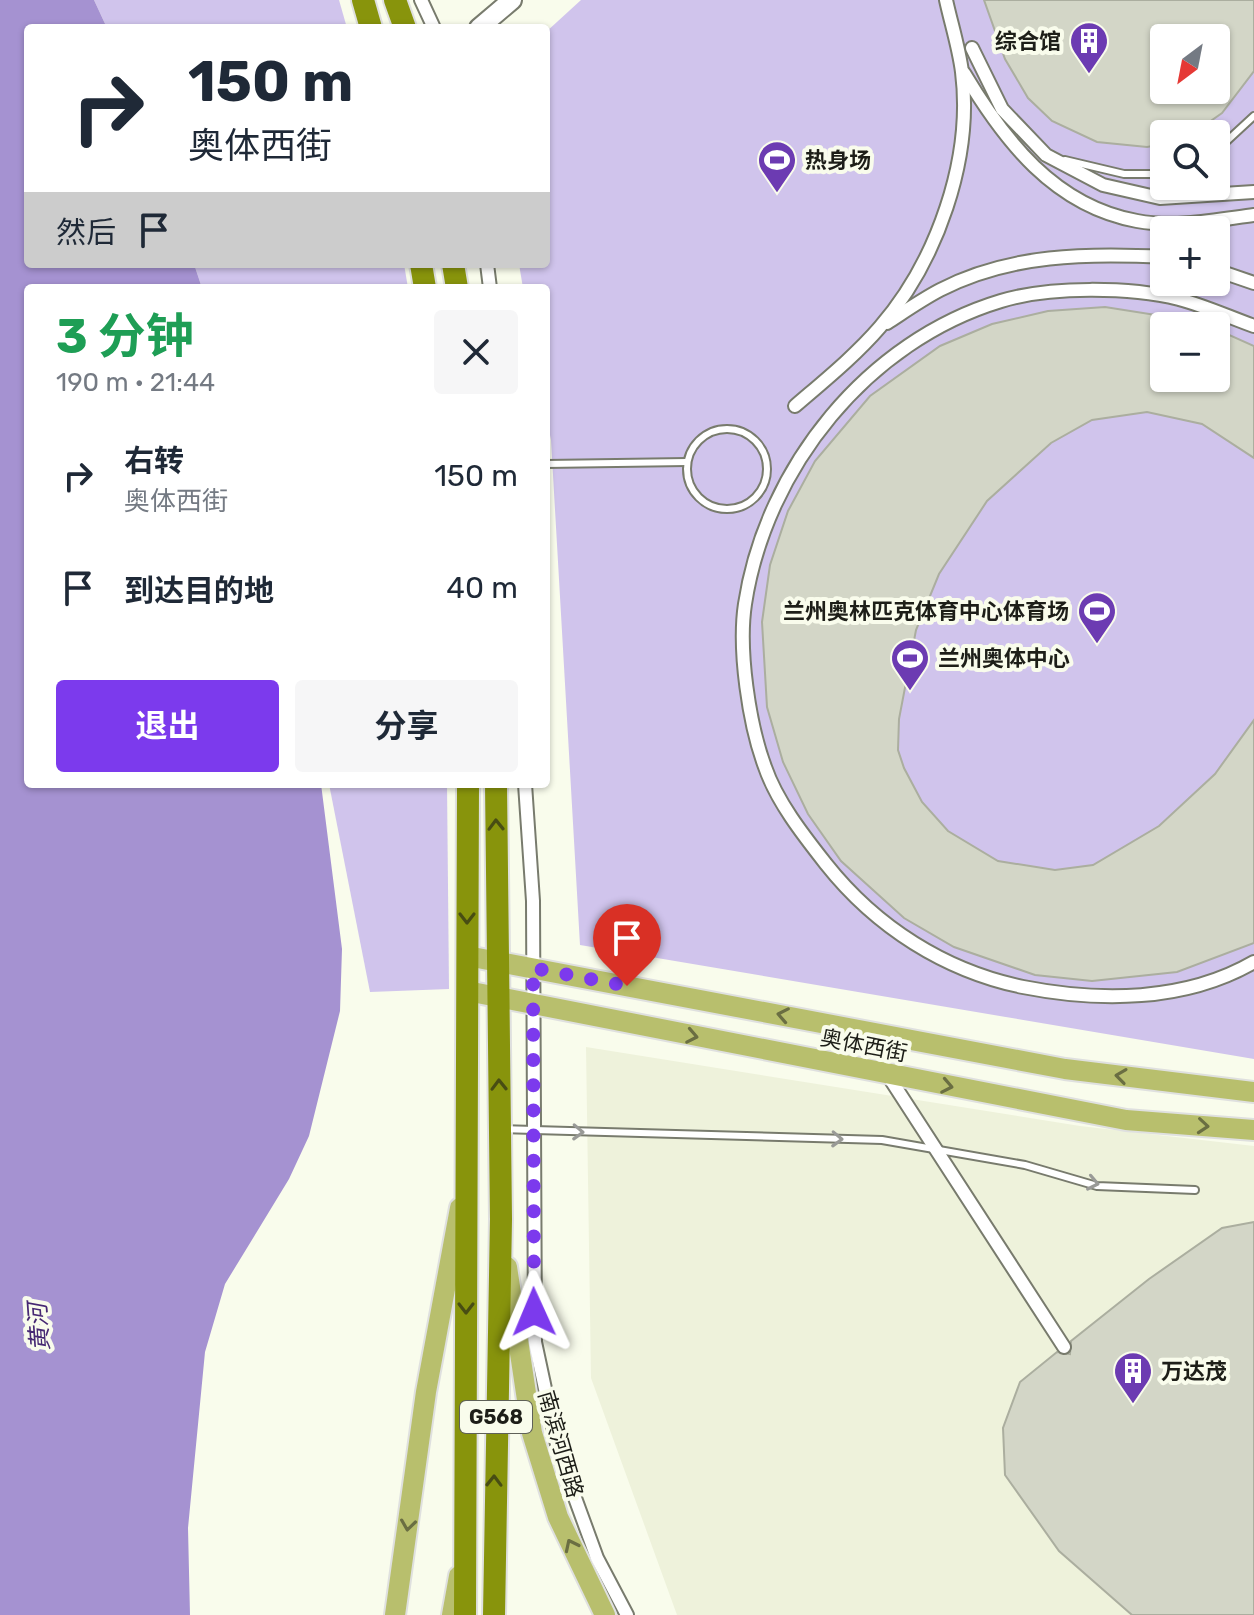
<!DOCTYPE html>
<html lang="zh">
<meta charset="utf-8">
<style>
:root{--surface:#fff;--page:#f6f6f7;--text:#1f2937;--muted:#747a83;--accent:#7c3aed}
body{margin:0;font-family:Rubik,"Noto Sans SC",sans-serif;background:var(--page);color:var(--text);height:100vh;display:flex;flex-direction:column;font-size:30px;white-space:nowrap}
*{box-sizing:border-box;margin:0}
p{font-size:26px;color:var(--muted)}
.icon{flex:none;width:44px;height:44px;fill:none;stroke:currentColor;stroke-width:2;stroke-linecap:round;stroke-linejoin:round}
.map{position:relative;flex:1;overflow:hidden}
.details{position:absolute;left:24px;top:284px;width:526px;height:504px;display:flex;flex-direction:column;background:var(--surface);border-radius:8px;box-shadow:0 2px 6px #0004}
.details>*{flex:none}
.guide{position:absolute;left:24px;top:24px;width:526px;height:244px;border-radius:8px;box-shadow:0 2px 6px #0004;background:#fff;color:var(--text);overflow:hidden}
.needle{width:52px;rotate:212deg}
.buttons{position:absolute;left:1150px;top:24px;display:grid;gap:16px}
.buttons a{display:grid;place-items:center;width:80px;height:80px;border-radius:8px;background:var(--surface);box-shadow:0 2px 6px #0004;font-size:40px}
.pin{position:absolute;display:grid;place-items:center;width:68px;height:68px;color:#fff;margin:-82px -34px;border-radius:50% 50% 50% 0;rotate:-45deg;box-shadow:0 0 8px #0007}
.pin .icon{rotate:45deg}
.me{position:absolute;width:88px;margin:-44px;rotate:359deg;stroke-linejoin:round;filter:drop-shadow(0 0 6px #0008)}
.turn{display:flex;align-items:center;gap:28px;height:168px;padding:0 32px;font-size:36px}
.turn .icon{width:104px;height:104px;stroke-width:2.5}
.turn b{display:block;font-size:56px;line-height:68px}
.then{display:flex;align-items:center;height:76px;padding:0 32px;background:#0003;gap:16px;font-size:30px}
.round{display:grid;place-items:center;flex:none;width:84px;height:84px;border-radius:8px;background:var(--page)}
.overview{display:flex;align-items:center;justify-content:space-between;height:136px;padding:0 32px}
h1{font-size:48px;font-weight:700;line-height:60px;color:#1e9e55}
.cta{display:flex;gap:16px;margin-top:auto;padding:16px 32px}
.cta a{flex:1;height:92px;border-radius:8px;background:var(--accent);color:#fff;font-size:32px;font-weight:700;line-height:92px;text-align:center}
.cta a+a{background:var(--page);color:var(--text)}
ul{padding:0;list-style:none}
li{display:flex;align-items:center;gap:24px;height:112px;padding:0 32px}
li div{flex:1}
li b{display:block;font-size:30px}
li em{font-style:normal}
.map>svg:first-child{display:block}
.built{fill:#eef2db}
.green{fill:#d0c4ec;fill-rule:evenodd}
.water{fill:#a592d1}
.building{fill:#d3d6c7;stroke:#abae9f;stroke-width:2;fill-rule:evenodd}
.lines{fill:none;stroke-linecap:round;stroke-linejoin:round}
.lane-casing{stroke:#787b6d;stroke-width:10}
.street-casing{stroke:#787b6d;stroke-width:16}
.secondary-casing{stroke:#787b6d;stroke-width:22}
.primary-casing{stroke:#dfe0df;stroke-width:24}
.highway-casing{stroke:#dfe0df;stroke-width:26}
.lane{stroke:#fff;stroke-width:6}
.street{stroke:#fff;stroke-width:12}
.secondary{stroke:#fff;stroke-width:18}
.primary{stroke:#b8bf6d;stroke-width:20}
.highway{stroke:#88940c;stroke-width:22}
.oneway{stroke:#484d13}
.oneway2{stroke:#6a6e42}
.oneway3{stroke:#999a97}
.route{stroke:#7c3aed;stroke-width:14;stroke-dasharray:0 25.2}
.labels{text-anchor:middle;stroke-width:8;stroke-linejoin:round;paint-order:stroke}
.shield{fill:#f9fcec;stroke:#5f6158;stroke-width:2}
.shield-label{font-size:20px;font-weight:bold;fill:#1d1e18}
.poi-label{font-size:22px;font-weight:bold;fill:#1d1e18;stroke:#f9fcec;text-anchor:start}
.street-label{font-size:22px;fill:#1d1e18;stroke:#f9fcec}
.water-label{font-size:24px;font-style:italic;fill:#462873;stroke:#f9fcec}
</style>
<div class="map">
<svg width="1254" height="1615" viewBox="0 0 1254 1615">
<rect width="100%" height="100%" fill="#f9fcec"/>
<!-- built -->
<polygon class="built" points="586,1047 1080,1126 1254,1146 1254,1615 677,1615 591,1378"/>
<!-- green -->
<g class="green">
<polygon points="94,0 339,0 347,28 107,28"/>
<path d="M581 0H1254V1059L580 945 551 440 546 415V288H523L519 264H546V32ZM1164 38H1216V90H1164ZM1164 134H1216V186H1164ZM1164 230H1216V282H1164ZM1164 326H1216V378H1164Z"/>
<polygon points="194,264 404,264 408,288 202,288"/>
<polygon points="329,784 447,784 449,989 370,992"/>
</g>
<!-- water -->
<polygon class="water" points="0,0 94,0 107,28 28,28 28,264 194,264 202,288 28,288 28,784 321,784 342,949 340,1011 309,1136 289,1179 225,1284 205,1352 188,1528 190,1615 0,1615"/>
<!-- building -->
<g class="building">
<path d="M984 0H1254V71L1222 113 1195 132 1164 134V144L1147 147 1097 142 1052 121 1028 98 1005 59ZM1164 38H1216V90H1164Z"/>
<polygon points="1105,307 1194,321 1193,326 1164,326 1164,378 1216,378 1216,329 1254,346 1254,458 1202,424 1147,412 1092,420 1051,443 987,501 939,574 916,630 899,719 898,750 904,768 922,802 948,831 998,861 1055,870 1093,865 1159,826 1215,774 1254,720 1254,943 1177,972 1092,981 1035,975 954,947 904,918 841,861 808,814 783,762 767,707 762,622 770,565 788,511 815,461 870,396 940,346 992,324 1048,311"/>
<polygon points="1254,1222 1254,1615 1132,1615 1059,1551 1005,1475 1003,1428 1020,1382 1057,1352 1070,1354 1071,1341 1149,1279 1222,1228"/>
</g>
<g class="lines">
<!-- lane casing -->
<g class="lane-casing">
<g id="lane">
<polyline points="1216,151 1254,116"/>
<polyline points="1065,160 1124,174 1164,174"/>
<circle cx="727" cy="469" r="40"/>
<polyline points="546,464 687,462"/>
<polyline points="503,1129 882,1140 1025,1165 1097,1186 1195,1190"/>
</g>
</g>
<!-- street casing -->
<g class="street-casing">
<g id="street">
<polyline points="421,0 434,28"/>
<polyline points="972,48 1002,109 1046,155 1103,185 1160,198 1254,192"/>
<path d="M964 73C1004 140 1054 206 1137 221 1175 228 1216 220 1254 215"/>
<polyline points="487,264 490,288"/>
<polyline points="1216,270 1254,283"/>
<path d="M887 323C904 312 921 300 940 290 1009 254 1088 253 1164 257"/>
<path d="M1254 326C1229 317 1205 306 1179 299 1130 287 1050 286 1001 301 868 341 766 467 745 604 738 650 749 724 765 767 777 802 804 836 826 864 876 927 945 971 1023 987 1099 1002 1185 1002 1254 962"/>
<path d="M795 406C824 381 855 356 880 327 937 261 973 159 962 72 959 48 951 23 946 0"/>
<polyline points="525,784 533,901 535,1342 559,1454 597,1558 627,1615"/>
<polyline points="887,1074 1064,1347"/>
</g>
</g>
<!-- secondary casing -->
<g class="secondary-casing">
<polyline id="secondary" points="479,28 512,0"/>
</g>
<!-- primary casing -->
<g class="primary-casing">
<g id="primary">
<polyline points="467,956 1065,1069 1254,1092"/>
<polyline points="467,991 1126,1120 1254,1130"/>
<polyline points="507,1267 532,1433 558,1517 605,1615"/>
<polyline points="395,1615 426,1392 460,1208"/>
<polyline points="452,1615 459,1576"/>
</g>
</g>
<!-- highway casing -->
<g class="highway-casing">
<g id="highway">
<polyline points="363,0 371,28"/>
<polyline points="395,0 405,28"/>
<polyline points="421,264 425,288"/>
<polyline points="453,264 457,288"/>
<polyline points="465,1615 468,784"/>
<polyline points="494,1615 501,1219 496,784"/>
</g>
</g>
<!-- lane -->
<use href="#lane" class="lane"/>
<!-- street -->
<use href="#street" class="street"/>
<!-- secondary -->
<use href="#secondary" class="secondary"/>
<!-- primary -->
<use href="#primary" class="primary"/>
<!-- highway -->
<use href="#highway" class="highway"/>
</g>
<!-- one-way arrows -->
<defs><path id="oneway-chevron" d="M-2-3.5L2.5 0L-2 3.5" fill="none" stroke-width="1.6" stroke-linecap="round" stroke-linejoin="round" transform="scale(2)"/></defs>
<g class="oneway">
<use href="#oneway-chevron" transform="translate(496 825) rotate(-91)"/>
<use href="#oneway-chevron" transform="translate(467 918) rotate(90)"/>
<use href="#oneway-chevron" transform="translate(499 1085) rotate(-91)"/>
<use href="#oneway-chevron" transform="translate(466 1308) rotate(90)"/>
<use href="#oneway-chevron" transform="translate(494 1481) rotate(-89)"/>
</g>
<g class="oneway2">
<use href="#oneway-chevron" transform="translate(783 1015) rotate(-169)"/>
<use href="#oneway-chevron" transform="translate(692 1036) rotate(11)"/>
<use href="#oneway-chevron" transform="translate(1121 1076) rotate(-172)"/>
<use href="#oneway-chevron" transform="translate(947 1086) rotate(11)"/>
<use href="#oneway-chevron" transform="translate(1203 1126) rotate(5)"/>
<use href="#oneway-chevron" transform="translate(408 1525) rotate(98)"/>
<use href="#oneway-chevron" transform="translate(571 1545) rotate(-116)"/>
</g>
<g class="oneway3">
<use href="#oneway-chevron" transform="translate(578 1132) rotate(2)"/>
<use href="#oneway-chevron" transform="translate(837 1139) rotate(2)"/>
<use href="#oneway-chevron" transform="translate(1093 1183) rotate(12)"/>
</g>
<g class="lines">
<!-- route -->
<polyline class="route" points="534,1312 533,968 627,986"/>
</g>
<!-- icons -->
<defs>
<g id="building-pin" transform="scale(2)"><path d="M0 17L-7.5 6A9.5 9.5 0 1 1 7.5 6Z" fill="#6c3bb2" stroke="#f9fcec"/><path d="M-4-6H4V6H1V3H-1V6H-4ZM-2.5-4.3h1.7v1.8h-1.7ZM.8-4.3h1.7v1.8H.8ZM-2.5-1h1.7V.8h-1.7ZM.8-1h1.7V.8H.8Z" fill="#fff"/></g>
<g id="stadium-pin" transform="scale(2)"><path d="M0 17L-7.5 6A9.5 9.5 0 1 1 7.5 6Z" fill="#6c3bb2" stroke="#f9fcec"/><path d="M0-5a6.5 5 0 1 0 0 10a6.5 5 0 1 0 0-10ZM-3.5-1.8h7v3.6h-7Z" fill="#fff"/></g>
</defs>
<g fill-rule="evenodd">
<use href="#building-pin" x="1089" y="41"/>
<use href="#stadium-pin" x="777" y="160"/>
<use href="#stadium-pin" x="1097" y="611"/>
<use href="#stadium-pin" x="910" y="658"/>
<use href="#building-pin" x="1133" y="1371"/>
</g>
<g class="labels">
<!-- shield labels -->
<rect class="shield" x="460" y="1401" width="72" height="32" rx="6"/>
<g class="shield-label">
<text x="496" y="1424">G568</text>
</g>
<!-- poi labels -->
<g class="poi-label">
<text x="1061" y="49" text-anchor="end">综合馆</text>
<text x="805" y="168">热身场</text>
<text x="1069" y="619" text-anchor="end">兰州奥林匹克体育中心体育场</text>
<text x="938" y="666">兰州奥体中心</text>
<text x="1161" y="1379">万达茂</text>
</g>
<!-- street labels -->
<g class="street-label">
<text transform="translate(864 1045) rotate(11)" y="8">奥体西街</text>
<text transform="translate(561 1444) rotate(74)" y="8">南滨河西路</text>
</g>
<!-- water labels -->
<g class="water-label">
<text transform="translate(39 1327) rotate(-94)" y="8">黄河</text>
</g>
</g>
</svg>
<div class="buttons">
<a><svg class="needle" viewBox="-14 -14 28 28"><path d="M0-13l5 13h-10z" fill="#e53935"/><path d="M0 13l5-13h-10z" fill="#747a83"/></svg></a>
<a><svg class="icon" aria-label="search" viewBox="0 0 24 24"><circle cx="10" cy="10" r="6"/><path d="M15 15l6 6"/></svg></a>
<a>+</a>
<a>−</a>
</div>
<div class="pin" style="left:627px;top:986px;background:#d93025"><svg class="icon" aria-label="arrive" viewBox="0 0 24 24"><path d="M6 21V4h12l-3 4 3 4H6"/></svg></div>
<svg class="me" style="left:534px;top:1312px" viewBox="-20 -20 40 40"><path d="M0-17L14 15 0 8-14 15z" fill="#7c3aed" stroke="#fff" stroke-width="4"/></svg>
<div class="guide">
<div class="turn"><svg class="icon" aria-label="right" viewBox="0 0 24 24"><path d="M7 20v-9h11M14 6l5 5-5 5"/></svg><div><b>150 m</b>奥体西街</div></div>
<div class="then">然后<svg class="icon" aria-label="arrive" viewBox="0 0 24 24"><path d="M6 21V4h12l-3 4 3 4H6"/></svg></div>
</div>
<section class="details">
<div class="overview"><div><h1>3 分钟</h1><p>190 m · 21:44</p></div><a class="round"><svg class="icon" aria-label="close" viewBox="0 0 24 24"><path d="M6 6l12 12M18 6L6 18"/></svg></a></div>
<ul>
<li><svg class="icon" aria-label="right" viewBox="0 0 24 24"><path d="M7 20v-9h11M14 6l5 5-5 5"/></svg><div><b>右转</b><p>奥体西街</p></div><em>150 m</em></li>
<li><svg class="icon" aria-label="arrive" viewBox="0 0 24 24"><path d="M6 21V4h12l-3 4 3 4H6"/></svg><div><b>到达目的地</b></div><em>40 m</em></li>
</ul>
<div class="cta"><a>退出</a><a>分享</a></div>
</section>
</div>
